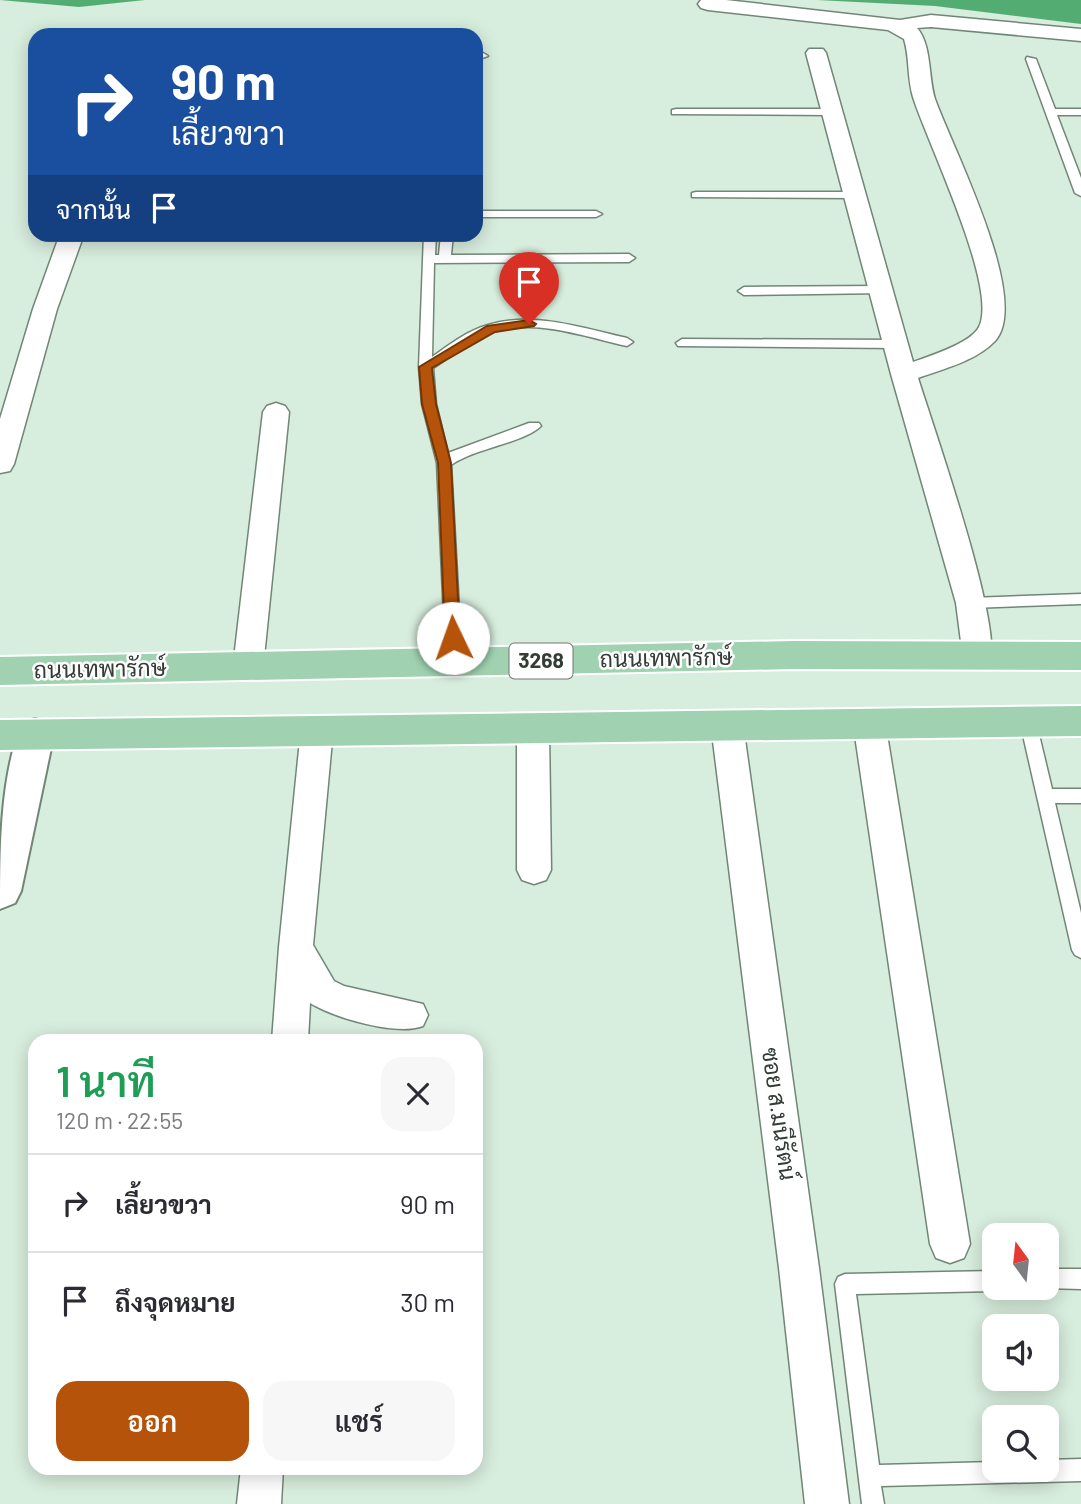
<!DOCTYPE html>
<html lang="th">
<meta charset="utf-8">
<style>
:root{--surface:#fff;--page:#f7f7f7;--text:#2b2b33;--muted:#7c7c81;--line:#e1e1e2;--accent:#b45309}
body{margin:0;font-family:Barlow,Sarabun,sans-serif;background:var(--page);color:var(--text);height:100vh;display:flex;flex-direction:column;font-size:26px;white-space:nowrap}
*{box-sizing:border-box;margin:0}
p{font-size:23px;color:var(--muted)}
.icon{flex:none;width:38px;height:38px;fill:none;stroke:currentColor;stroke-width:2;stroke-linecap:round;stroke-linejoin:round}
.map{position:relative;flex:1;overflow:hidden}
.drawer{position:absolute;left:28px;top:1034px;width:455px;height:441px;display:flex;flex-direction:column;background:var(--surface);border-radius:21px;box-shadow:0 4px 18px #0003}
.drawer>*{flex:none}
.hud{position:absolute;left:28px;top:28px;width:455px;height:214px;border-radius:21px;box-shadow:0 4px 18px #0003;background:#1a4fa0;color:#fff;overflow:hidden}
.needle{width:46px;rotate:345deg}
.controls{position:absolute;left:982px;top:1223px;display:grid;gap:14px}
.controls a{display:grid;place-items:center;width:77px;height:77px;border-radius:14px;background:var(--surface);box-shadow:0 4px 18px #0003;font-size:35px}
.pin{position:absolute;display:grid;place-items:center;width:60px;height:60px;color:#fff;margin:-72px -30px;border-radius:50% 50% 50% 0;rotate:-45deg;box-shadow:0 0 7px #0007}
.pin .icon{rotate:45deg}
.me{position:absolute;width:77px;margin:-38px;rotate:357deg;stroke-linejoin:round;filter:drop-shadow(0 0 5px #0008)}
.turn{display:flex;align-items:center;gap:24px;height:147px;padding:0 28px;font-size:32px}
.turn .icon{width:91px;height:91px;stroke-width:2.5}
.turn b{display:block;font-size:49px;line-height:60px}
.then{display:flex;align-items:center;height:66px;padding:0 28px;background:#0003;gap:14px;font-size:26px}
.round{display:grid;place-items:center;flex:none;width:74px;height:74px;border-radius:21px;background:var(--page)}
.headline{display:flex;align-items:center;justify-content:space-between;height:119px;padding:0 28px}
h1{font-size:42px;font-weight:600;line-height:52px;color:#1e9e55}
.button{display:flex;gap:14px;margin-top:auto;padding:14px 28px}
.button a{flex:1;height:80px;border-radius:21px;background:var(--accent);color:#fff;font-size:28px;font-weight:600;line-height:80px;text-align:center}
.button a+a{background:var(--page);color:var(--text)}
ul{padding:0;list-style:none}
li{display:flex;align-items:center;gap:21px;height:98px;padding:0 28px;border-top:2px solid var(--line)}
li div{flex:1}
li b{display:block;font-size:26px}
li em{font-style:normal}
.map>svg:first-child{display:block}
.water{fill:#53ad73}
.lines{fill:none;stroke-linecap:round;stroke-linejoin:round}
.service-casing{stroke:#728677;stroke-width:3}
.minor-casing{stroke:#728677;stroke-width:3}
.tertiary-casing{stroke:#728677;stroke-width:4}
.primary-casing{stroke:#fff;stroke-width:4}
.service{fill:#fff;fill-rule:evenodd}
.minor{fill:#fff;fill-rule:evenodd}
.tertiary{fill:#fff;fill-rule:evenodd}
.primary{fill:#a0d2b1;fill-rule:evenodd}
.route{fill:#b45309;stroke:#753606;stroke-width:2}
.labels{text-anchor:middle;stroke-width:5;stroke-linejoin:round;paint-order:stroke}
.shield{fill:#fff;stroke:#717672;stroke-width:2}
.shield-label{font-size:21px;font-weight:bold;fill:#343c36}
.street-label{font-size:23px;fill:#343c36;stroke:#fff}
</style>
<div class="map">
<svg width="1081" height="1504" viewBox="0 0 1081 1504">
<rect width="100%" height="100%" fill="#d7eddd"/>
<!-- water -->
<g class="water">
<polygon points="0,0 145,0 79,7"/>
<polygon points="817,0 1081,0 1081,24 935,6"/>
</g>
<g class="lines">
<!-- service casing -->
<g class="service-casing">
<g id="service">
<polygon points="476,54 483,53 488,56 476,60"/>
<polygon points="1027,57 1036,59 1055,109 1081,109 1081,115 1057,115 1081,178 1081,196 1075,193 1026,59"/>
<polygon points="676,109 833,109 838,112 833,115 672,114 672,110"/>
<polygon points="696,192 856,192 862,195 856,198 692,197 692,193"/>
<polygon points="476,211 596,211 602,214 596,217 476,217"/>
<path d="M424 234H436L435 255H439L441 234H453L451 255 629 254 635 258 629 262 434 263 432 357C449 345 467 331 488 325 534 311 582 328 627 338L633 342 627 346C585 337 536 318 493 332 471 339 452 356 433 368L436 404 448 453 529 423H539L541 426C524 443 475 448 451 465L462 663 454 669 446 663 437 463 422 404 419 367Z"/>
<polygon points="881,286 887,290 885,293 744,295 738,291 744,287"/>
<polygon points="682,339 896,340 902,344 896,348 678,346 676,343"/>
<polygon points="1081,594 1081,604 971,608 964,603 971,598"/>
<polygon points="1028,716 1033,718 1036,722 1052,789 1081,789 1081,803 1055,803 1081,913 1081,958 1075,955 1072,950 1020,722 1023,718"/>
<polygon points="1046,1269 1081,1269 1081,1289 1044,1288 1046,1288"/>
<polygon points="994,1271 994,1288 1001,1288 994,1291 856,1294 879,1465 994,1462 994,1470 1046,1470 1046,1460 1081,1459 1081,1481 881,1486 884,1504 862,1504 835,1284 838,1277 845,1274"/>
</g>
</g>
<!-- minor casing -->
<g class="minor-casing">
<g id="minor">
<path d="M701 0H726L900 20 931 15 1081 29V41L931 27 917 28C932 45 928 77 935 99 952 147 1032 300 995 341 976 361 943 369 918 378 932 423 1006 634 989 665L978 668 967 665 963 657 956 603 891 374 806 53 809 49H823L826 53 913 362C930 356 971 343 979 327 999 288 927 142 913 97 907 78 910 58 904 39L888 30 708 10 701 8 698 4Z"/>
<polygon points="60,234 84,234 57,309 14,464 10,471 0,473 0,419 33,309"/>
<polygon points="276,403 285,406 289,412 263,667 259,675 248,679 237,675 233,667 263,412 267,406"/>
<polygon points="869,710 880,713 885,722 970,1244 964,1258 950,1263 936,1258 930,1244 853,722 858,713"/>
<polygon points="727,713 738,716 743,725 819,1268 849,1504 805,1504 779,1268 711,725 716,716"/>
<path d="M317 718 328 721 333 730 313 945 334 981 344 986 423 1004 428 1015 423 1026C396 1036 335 1018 310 1003L308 1041H272L279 947 301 730 306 721Z"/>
<polygon points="533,718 544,721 549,730 551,870 546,880 534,884 522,880 517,870 517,730 522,721"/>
<polygon points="241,1468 283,1468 281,1504 237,1504"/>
</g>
</g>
<!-- tertiary casing -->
<g class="tertiary-casing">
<path id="tertiary" d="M35 719 48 723 54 734 21 891 15 903 0 909C0 850 0 777 22 723Z"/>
</g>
<!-- primary casing -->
<g class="primary-casing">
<g id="primary">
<polygon points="793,641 1081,642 1081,670 793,669 0,685 0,657"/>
<polygon points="1081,706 1081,736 0,750 0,720"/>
</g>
</g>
<!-- service -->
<use href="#service" class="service"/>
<!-- minor -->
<use href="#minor" class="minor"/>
<!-- tertiary -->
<use href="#tertiary" class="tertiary"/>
<!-- primary -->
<use href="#primary" class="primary"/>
</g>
<!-- route -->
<polygon class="route" points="529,320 536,324 534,326 495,332 432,368 436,404 451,463 460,638 453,644 445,638 438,463 422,404 419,367 487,326"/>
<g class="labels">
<!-- shield labels -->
<rect class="shield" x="509.5" y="643.5" width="63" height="35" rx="5"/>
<g class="shield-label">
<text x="541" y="668">3268</text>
</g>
<!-- street labels -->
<g class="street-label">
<text transform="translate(666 658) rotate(-1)" y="8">ถนนเทพารักษ์</text>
<text transform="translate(100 669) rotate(-1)" y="8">ถนนเทพารักษ์</text>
<text transform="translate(779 1114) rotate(82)" y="8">ซอย ส.มนีรัตน์</text>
</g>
</g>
</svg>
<div class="controls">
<a><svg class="needle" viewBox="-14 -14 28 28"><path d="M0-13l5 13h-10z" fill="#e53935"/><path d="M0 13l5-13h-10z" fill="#7c7c81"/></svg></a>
<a><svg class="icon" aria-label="sound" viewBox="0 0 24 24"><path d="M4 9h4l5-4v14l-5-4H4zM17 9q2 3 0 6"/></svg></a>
<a><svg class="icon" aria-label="search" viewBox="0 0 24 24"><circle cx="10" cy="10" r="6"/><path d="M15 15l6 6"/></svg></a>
</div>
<div class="pin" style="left:529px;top:324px;background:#d93025"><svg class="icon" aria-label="arrive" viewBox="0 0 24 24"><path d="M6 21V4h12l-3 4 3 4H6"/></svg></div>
<svg class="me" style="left:453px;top:638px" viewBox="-20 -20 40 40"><circle r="19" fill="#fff"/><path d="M0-13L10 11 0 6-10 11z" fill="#b45309"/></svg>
<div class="hud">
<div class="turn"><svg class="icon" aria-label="right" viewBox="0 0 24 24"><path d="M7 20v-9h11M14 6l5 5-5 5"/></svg><div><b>90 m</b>เลี้ยวขวา</div></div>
<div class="then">จากนั้น<svg class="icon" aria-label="arrive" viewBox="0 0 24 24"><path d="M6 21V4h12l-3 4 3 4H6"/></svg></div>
</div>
<section class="drawer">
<div class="headline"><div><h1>1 นาที</h1><p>120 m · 22:55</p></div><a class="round"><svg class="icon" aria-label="close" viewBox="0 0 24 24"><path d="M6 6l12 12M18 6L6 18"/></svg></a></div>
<ul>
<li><svg class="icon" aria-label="right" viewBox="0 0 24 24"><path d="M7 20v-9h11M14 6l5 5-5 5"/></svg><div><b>เลี้ยวขวา</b></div><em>90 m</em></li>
<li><svg class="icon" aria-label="arrive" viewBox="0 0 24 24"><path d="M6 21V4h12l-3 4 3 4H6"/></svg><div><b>ถึงจุดหมาย</b></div><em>30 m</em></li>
</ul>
<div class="button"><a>ออก</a><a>แชร์</a></div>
</section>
</div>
